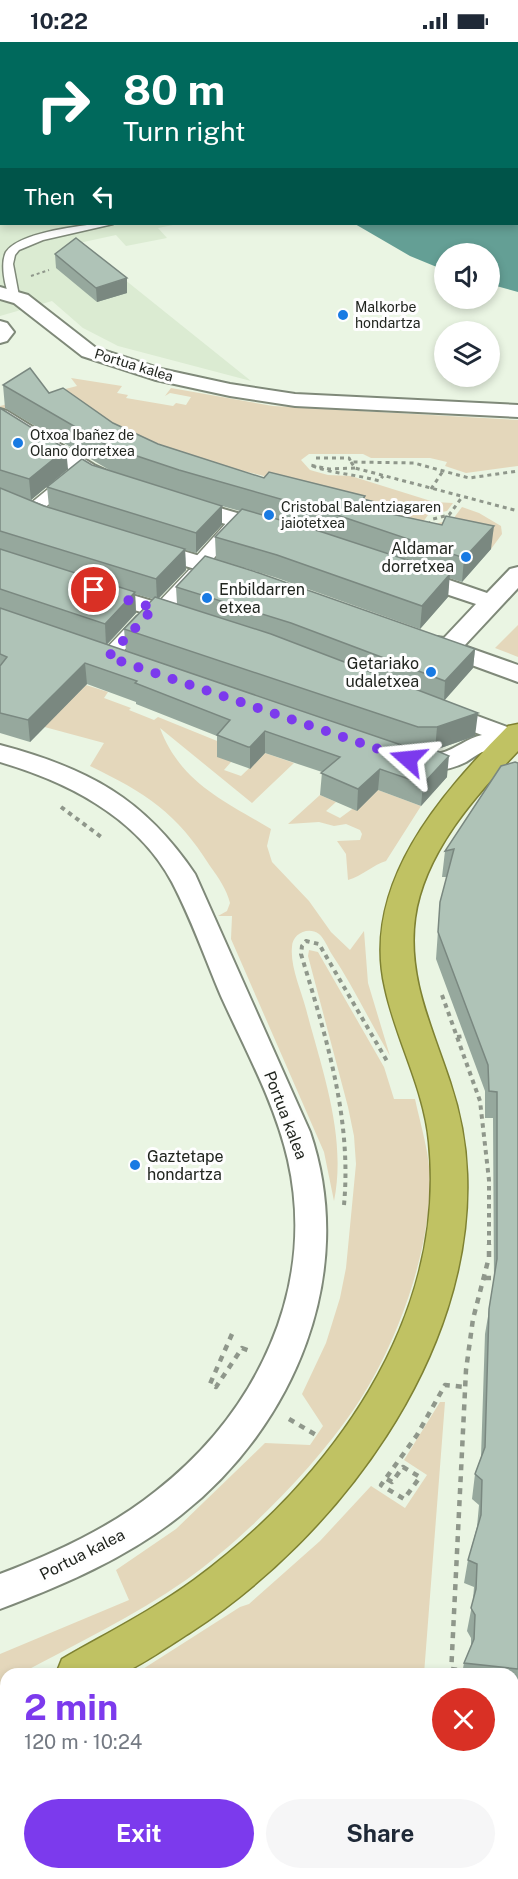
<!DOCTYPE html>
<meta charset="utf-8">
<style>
:root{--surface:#fff;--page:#f6f6f7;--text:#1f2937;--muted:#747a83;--accent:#7c3aed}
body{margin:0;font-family:"Public Sans",sans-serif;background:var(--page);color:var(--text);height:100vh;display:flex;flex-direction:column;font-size:22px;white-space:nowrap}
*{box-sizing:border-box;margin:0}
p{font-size:20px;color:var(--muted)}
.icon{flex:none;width:33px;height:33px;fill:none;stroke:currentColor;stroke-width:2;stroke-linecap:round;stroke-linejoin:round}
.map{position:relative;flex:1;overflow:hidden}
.panel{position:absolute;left:0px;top:1626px;width:519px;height:212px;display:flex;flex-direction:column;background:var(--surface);border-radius:18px 18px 0 0;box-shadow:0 3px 9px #0003}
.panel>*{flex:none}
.banner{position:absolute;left:0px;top:0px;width:519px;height:183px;box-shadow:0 3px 9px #0003;background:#00695c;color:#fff;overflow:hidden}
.fabs{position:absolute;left:434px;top:201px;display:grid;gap:12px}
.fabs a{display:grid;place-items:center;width:66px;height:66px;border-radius:50%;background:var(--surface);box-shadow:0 3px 9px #0003;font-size:30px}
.pin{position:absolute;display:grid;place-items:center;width:51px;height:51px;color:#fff;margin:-26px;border:3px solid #fff;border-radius:50%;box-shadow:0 2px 6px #0007}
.me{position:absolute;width:66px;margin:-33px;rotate:288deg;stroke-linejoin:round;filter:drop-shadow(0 0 4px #0008)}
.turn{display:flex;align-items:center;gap:21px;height:126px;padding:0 24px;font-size:27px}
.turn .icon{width:78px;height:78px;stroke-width:2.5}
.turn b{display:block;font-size:42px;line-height:51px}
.then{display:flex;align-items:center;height:57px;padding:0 24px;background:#0003;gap:12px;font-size:22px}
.round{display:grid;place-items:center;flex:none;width:63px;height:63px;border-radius:32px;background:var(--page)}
.overview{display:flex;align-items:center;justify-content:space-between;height:102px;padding:0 24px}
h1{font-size:36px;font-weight:700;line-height:45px;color:var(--accent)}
.action{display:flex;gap:12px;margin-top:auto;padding:12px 24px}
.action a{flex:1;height:69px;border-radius:36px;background:var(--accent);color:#fff;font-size:24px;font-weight:700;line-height:69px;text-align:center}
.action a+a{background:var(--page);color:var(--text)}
.status{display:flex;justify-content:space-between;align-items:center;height:42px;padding:0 30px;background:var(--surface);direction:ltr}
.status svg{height:16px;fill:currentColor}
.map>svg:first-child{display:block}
.built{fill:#dbebd2}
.green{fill:#e4d7bb}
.water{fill:#649f95}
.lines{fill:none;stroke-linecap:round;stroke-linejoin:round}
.service-casing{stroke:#7f8979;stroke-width:3}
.pedestrian-casing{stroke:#7f8979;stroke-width:3}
.minor-casing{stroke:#7f8979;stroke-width:4}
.trunk-casing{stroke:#7e8132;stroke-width:3}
.path-far3{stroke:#8f978b;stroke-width:2;stroke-dasharray:3 3;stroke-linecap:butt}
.path-far2{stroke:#8f978b;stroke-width:3;stroke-dasharray:4 4;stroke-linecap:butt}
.path-far1{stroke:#8f978b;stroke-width:4;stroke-dasharray:4.5 4.5;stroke-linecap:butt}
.path{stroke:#8f978b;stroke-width:4.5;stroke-dasharray:6 6;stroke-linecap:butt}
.service{fill:#fff;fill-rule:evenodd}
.pedestrian{fill:#fff;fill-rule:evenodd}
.minor{fill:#fff;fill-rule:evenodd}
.trunk{fill:#c0c263;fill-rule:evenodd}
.wall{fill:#96a89d;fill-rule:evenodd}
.shaded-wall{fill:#7a8880}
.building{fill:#afc3b7;stroke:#7a8880;stroke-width:1.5}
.route{stroke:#7c3aed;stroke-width:10;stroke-dasharray:0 18}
.poi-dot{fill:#187ae3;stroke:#fefefe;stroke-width:2}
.labels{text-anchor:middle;stroke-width:6;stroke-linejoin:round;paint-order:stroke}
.far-poi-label{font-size:14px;fill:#21251f;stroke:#fefefe;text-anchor:start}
.far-street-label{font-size:14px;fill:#21251f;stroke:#fefefe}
.poi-label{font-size:16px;fill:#21251f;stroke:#fefefe;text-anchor:end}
.street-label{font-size:16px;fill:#21251f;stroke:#fefefe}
</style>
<div class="status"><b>10:22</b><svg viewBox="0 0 49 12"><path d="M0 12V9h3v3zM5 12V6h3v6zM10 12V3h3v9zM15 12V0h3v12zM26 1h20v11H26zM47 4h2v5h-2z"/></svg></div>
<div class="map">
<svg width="518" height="1837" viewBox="0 0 518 1837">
<rect width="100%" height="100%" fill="#eaf5e3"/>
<!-- built -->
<polygon class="built" points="0,151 2,182 178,182 158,186 167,196 126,204 116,193 79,201 251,339 118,304 83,286 52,259 0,274"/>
<!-- green -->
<g class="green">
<polygon points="71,336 122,344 117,351 128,353 126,356 173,364 176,361 186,363 191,355 170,351 165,354 171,346 273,364 518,378 518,424 466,431 445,424 447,420 430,416 371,416 363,412 309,412 301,418 310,428 328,433 351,434 434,460 453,461 447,469 428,473 423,480 262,437 264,434 235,427 225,439 59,363 8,374 0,369 0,364 77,344"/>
<polygon points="462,465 479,471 501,484 502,492 491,507 432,483 453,477"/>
<polygon points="518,583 518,615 495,606"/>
<path d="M0 626 76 653 86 643 108 650 104 656 131 666 129 668 154 678 158 675 227 703 231 720 224 728 241 734 265 711 294 721 252 761 160 686C180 740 224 759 271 787L267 804 272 820 309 859 331 890 350 908 364 889 368 941 390 1014C370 980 353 944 331 911 328 906 324 896 319 892 308 884 292 892 292 905 290 924 301 948 306 967 322 1028 347 1095 334 1159L324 1110 231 897 232 874H218L227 869 230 861C227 848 218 835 210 824 177 771 146 751 90 724L104 701 0 673Z"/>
<path d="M378 748 421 764 386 819C373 823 362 834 348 838L346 812 337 799 360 798 362 792 360 788 346 782 334 784 319 780 288 782 320 753 336 760 326 769 340 776Z"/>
<path d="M309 908 318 910 384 1025 394 1057H415C421 1085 430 1112 430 1141 429 1215 395 1307 354 1367 313 1427 245 1496 186 1538 134 1574 76 1602 20 1632H6V1640L0 1643V1612L129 1558 116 1528 176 1487 265 1401 310 1403 323 1384 302 1352 326 1301 340 1256 346 1226 356 1122 354 1094 348 1065 308 914Z"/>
<polygon points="440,1360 445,1360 424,1632 135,1632 240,1565 249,1562 320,1499 371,1444 405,1466 427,1433 404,1418"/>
<polygon points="6,1787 6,1832 441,1832 441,1837 0,1837 0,1788"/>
</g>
<!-- water -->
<g class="water">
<polygon points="0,0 359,0 361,1 2,2 1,153"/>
<polygon points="438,0 518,0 518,250 489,242 489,212 444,212 444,228 410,214 355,182 518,182 518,2"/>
</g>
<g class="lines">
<!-- service casing -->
<g class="service-casing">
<g id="service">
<polygon points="387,0 396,0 397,2 388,2"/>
<path d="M95 182H113L43 198 19 208 15 213 13 222 19 254 10 256C5 245 0 222 6 210 19 191 73 185 95 182Z"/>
</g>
</g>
<!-- pedestrian casing -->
<g class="pedestrian-casing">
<g id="pedestrian">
<polygon points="70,432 76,434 78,437 76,440 37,472 25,472 23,469 25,466 64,434"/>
<polygon points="234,478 240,479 242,483 240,487 205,526 193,526 191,522 193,518 228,479"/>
<polygon points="195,527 201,528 204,532 201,536 166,573 154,573 151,569 154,565 189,528"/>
<polygon points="143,573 149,574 152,578 149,582 114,619 102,619 99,615 102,611 137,574"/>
</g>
</g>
<!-- minor casing -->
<g class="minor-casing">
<g id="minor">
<polygon points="0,245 28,253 96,306 161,327 230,342 295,352 518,363 518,375 295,364 230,354 156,338 82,314 14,261 0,257"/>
<polygon points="0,279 7,281 14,290 7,299 0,301"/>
<path d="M0 367 7 369 94 423 118 434 121 439 118 444C93 450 23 397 0 382Z"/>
<polygon points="185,456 279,483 282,488 279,493 271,495 177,468 174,463 177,458"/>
<polygon points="150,499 243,527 247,532 243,537 235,539 142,511 139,506 142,501"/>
<polygon points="518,525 518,546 464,604 518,623 518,640 428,607 425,602 428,597 437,595 444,596 476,562 404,538 400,533 404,528 412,526 420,528 487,551 510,527"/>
<polygon points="99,543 189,570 193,575 189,580 181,582 91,555 87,550 91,545"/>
<path d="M442 661 518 689V703L514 710C503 713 492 707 482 710 476 713 471 717 466 720 445 731 424 730 402 724L398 718 402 712C415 709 428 715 441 711 456 707 467 696 482 693L433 675 429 669 433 663Z"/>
<path d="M0 703C87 726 144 756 195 832L310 1090C358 1231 295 1383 181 1473 127 1516 63 1543 0 1567V1532C55 1511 110 1486 156 1449 257 1370 317 1246 288 1118 275 1061 245 1007 221 954 205 916 191 876 172 840 137 775 68 740 0 720Z"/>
</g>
</g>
<!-- trunk casing -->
<g class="trunk-casing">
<g id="trunk">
<path d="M518 682V709C475 754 424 811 415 876 407 935 432 985 450 1040 460 1070 466 1100 467 1132 474 1314 337 1495 191 1590 175 1600 136 1627 120 1632 107 1636 71 1632 56 1632L62 1617C107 1591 153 1568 194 1538 331 1437 447 1278 429 1100 424 1046 396 998 385 946 361 842 440 753 508 684Z"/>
<polygon points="6,1651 6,1697 0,1699 0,1653"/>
</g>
</g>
<!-- path-far3 -->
<g class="path-far3">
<polyline points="157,0 160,2"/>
<polyline points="191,0 194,2"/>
<polyline points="297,0 300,2"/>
<polyline points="337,0 340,2"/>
<polyline points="174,2 179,0"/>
<polyline points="315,2 321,0"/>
<polyline points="31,234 49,228"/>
</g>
<!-- path-far2 -->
<g class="path-far2">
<polyline points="316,416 349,416 351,420 414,421 469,436 518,429"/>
<polyline points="351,420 355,426 518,469"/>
<path d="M355 426 329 427 310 423C332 432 356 432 379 439L383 434"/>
<polyline points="431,447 443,429"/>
<polyline points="428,483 433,477 449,473 462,455"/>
</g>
<!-- path-far1 -->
<g class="path-far1">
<polyline points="61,765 104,797"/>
<polyline points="442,953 480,1059 489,1138 489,1203"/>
<polyline points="457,995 464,994"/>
<path d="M344 1163C352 1076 326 995 301 912L302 904 306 899 319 902 387 1019"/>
</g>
<!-- path -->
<g class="path">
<polyline points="485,1236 493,1236"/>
<polyline points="232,1292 210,1342 216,1345 242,1306 250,1309"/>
<polyline points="289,1377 316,1393"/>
<polyline points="387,1437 392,1440 403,1425 420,1435 404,1457 381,1443 417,1393 445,1343 465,1345"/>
<polyline points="451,1627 466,1629"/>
<polyline points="451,1632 466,1328 473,1277 489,1215 489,1202"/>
</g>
<!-- service -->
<use href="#service" class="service"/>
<!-- pedestrian -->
<use href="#pedestrian" class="pedestrian"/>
<!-- minor -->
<use href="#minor" class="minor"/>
<!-- trunk -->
<use href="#trunk" class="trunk"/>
</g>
<!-- wall -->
<g class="wall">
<polygon points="55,212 127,251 97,260 56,226"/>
<path d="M3 343 49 351 158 402 264 436 365 454V458L387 463 386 471 491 507 462 540 449 536 448 555 420 587 277 536 216 517 215 495 240 469 222 464V483L196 511 185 508 186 528 159 556 177 562 176 545 475 607 473 626 444 658 475 694 435 708 447 735 421 764 378 748 357 769 320 753 322 730 265 711 250 727 248 726 217 715V694L136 662V660L87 642 30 700 0 691V366L68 427 31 458 49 465 47 445 92 423 111 429 5 366ZM135 552 153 557 124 587 126 609 107 603 136 571Z"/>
<polygon points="518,721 518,1650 513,1649 513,1632 462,1632 464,1621 471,1605 471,1596 467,1589 473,1558 474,1545 464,1541 468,1518 477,1485 479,1463 472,1457 475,1432 481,1415 485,1292 494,1239 493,1076 485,1076 485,1049 436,917 440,860 447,835 442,835 445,809"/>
<rect x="513" y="1697" width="5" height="110"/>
</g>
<!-- shaded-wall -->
<g class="shaded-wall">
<polygon points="127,236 127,251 97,260 96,246"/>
<polygon points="66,407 68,427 31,458 29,437"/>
<polygon points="222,464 222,483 196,511 196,491"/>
<polygon points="494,484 491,507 462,540 464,516"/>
<polygon points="185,507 186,528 157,558 156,537"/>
<polygon points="450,532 448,555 420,587 422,564"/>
<polygon points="135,550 136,571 106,603 105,582"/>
<polygon points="475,607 473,626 444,659 445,639"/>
<polygon points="85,621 87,642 30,700 28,678"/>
<polygon points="478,671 475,694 435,708 437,685"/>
<polygon points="265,689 265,711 250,727 250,705"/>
<polygon points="449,714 447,735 421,764 423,742"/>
<polygon points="380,727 378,748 357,769 358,747"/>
</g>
<!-- building -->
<g class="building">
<polygon points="76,196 127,236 96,246 55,212"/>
<polygon points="30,326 49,351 63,346 113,381 158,402 264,436 269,430 365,454 363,457 387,463 382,470 442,483 446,474 494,484 464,516 340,474 179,428 110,405 3,343"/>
<polygon points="0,366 66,407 29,437 0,428"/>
<polygon points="82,417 92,423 222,464 196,491 47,445"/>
<polygon points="0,446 44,464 185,507 156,537 0,489"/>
<polygon points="242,467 322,490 450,532 422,564 277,513 215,495"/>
<polygon points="0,507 135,550 105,582 0,547"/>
<polygon points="205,514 259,531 475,607 445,639 291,581 176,545"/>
<polygon points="155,555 271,592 478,671 437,685 418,685 124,587"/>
<polygon points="0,566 413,707 435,708 449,714 423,742 380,727 358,747 321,731 340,715 265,689 250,705 248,705 217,693 230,678 135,641 137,639 85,621 28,678 0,671 0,624 7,615 0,612"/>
<polygon points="515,720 518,721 518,1627 464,1621 474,1597 475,1573 471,1566 476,1547 477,1522 468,1518 481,1473 482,1438 475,1432 485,1405 489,1267 497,1217 497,1050 489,1049 488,1023 438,890 440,860 454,807 445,809 501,724"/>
<polygon points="513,1697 518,1697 518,1786 513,1785"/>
</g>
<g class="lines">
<!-- route -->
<polyline class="route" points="94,548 154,566 108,615 408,717"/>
</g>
<!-- markers -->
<g class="poi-dot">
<circle cx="343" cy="273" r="6"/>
<circle cx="18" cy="401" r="6"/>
<circle cx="269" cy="473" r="6"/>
<circle cx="466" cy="515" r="6"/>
<circle cx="207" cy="556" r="6"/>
<circle cx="431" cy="630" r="6"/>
<circle cx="135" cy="1123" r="6"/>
</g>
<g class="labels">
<!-- far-poi labels -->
<g class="far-poi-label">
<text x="355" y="270">Malkorbe<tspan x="355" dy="16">hondartza</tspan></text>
<text x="30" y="398">Otxoa Ibañez de<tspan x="30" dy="16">Olano dorretxea</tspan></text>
<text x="281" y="470">Cristobal Balentziagaren<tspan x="281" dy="16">jaiotetxea</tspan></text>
</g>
<!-- far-street labels -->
<g class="far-street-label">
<text transform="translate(134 323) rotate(17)" y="5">Portua kalea</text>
</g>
<!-- poi labels -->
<g class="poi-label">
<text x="454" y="512">Aldamar<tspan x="454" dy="18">dorretxea</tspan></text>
<text x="219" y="553" text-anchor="start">Enbildarren<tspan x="219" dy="18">etxea</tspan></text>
<text x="419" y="627">Getariako<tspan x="419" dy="18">udaletxea</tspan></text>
<text x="147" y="1120" text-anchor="start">Gaztetape<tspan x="147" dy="18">hondartza</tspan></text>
</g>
<!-- street labels -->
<g class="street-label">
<text transform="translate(286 1073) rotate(69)" y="6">Portua kalea</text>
<text transform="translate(82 1512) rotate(-27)" y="6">Portua kalea</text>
</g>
</g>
</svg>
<div class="fabs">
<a><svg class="icon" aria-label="sound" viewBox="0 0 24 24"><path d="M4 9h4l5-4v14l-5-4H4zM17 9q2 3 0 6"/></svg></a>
<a><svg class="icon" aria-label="layers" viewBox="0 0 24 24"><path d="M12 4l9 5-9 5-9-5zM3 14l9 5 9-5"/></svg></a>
</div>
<div class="pin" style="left:94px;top:548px;background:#d93025"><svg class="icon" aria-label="arrive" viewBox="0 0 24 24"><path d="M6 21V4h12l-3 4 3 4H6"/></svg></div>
<svg class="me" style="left:408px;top:717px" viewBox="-20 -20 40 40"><path d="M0-17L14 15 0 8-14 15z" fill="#7c3aed" stroke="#fff" stroke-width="4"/></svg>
<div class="banner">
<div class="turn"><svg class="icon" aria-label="right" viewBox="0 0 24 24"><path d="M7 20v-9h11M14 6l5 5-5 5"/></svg><div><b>80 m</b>Turn right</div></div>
<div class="then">Then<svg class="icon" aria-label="left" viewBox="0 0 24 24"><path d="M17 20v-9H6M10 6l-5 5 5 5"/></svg></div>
</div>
<section class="panel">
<div class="overview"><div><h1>2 min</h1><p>120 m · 10:24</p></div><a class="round" style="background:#d93025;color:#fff"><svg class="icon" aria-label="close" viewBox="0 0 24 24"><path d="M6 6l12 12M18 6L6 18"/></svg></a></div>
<div class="action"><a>Exit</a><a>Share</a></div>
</section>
</div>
